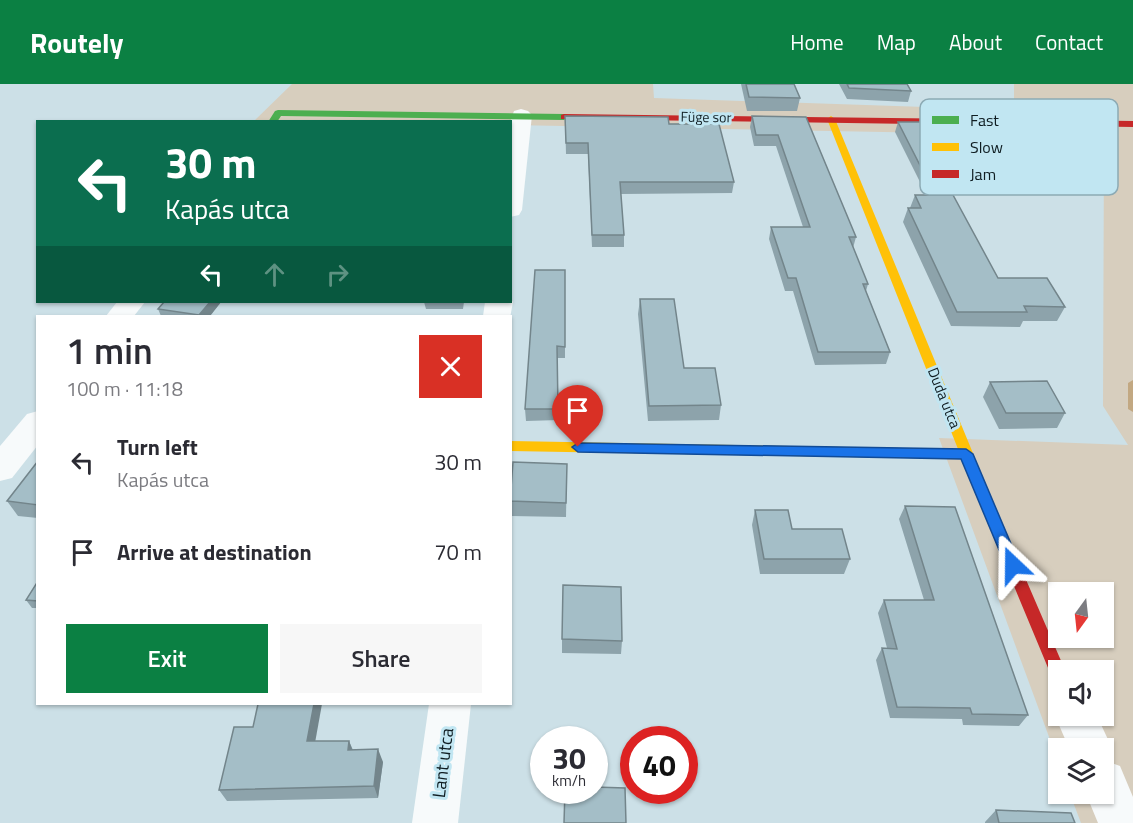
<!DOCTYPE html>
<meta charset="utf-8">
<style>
:root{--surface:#fff;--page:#f7f7f7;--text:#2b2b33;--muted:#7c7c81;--accent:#0b8043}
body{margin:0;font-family:"Titillium Web",sans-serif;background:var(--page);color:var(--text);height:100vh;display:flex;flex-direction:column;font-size:22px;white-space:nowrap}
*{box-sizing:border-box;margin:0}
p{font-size:20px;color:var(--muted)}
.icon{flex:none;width:33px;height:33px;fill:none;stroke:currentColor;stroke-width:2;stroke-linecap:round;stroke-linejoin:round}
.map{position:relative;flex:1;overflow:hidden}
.sheet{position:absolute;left:36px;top:231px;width:476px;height:390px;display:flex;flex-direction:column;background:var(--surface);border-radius:0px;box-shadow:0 2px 4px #0004}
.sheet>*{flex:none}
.guide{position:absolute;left:36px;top:36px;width:476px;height:183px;border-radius:0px;box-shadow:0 2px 4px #0004;background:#0b6e4f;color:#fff;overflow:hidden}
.needle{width:39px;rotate:195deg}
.controls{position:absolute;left:1048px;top:498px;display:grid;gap:12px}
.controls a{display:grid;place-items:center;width:66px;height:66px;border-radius:0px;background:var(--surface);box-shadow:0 2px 4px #0004;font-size:30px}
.speed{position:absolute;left:530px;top:642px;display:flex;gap:12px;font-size:30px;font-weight:700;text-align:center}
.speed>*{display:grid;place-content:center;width:78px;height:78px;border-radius:50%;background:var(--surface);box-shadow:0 2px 4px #0004;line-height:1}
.speed small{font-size:15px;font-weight:400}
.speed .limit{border:9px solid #d22;background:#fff;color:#111}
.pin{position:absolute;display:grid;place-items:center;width:51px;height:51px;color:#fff;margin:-62px -26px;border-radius:50% 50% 50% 0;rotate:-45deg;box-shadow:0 0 6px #0007}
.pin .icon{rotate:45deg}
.me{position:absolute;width:66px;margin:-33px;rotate:337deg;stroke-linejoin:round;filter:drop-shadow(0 0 4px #0008)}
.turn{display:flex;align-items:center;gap:21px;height:126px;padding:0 30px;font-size:27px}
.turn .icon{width:78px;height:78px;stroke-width:2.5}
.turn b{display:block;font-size:42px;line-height:51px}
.lanes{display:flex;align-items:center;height:57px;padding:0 30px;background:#0003;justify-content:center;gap:30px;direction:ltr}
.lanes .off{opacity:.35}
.round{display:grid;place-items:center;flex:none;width:63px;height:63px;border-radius:0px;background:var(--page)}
.head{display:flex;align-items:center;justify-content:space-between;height:102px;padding:0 30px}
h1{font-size:36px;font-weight:600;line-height:45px}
.action{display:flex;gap:12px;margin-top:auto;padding:12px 30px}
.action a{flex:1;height:69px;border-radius:0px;background:var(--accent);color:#fff;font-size:24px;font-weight:600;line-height:69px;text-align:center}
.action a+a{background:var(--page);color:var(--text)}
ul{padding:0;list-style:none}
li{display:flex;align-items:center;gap:18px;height:90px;padding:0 30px}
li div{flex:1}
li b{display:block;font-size:22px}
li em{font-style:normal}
header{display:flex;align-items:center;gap:36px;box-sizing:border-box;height:84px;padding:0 30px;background:var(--accent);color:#fff}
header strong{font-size:28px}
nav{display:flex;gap:33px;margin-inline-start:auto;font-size:21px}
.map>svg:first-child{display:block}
.green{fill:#d7cebe;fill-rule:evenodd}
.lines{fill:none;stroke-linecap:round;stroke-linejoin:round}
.stream{fill:#c2a882;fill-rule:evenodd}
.street{fill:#f7fafb;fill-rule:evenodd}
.fast{fill:#4caf50;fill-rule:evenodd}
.slow{fill:#ffc107;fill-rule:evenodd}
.jam{fill:#c62828;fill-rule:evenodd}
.wall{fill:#8da3ab}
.shaded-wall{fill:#73858b}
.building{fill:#a4bec7;stroke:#73858b;stroke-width:1.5}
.route{fill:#1a73e8;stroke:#114b97;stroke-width:1.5}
.labels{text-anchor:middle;stroke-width:6;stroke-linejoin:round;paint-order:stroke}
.far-street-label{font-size:14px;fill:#0f1d22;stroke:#c1e6f2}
.street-label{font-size:15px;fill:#0f1d22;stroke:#c1e6f2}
.near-street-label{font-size:18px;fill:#0f1d22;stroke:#c1e6f2}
.key{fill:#c1e6f2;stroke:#8caab4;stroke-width:1.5}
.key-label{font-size:16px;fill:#0f1d22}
</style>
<header>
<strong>Routely</strong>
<nav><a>Home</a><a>Map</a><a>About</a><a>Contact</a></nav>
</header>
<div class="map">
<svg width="1133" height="739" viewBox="0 0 1133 739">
<rect width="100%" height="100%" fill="#cce0e7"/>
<!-- green -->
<path class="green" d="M292 0H653L654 14 1014 26V0H1133V739H1081L1070 710H1104V664H1059V680L939 354 1128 361 1103 322 1104 52 510 41V38H253ZM1059 508H1104V554H1059ZM1059 586H1104V632H1059Z"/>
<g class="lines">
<!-- stream -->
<polygon class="stream" points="1133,296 1133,328 1128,325 1128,299"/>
<!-- street -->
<g class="street">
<polygon points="521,25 528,27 532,31 522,126 519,131 510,133 510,38 514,27"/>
<polygon points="510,214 513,218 510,234 483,232 485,218 510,218"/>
<polygon points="117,218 145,218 134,232 106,232"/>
<polygon points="38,327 38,361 12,394 0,397 0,362 27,330"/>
<polygon points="429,620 471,620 458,739 412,739"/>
<polygon points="1059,623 1059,632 1097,632 1112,664 1106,677 1120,682 1133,713 1133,739 1098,739 1086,710 1104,710 1104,664 1069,664 1055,632"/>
</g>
<!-- fast -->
<polygon class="fast" points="278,26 564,30 568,33 564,36 281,32 277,38 268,38 275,27"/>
<!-- slow -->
<polygon class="slow" points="831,32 835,35 1008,454 1006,458 1001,460 996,458 962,375 510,367 510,357 958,365 827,35"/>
<!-- jam -->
<g class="jam">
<polygon points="564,30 1133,37 1133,43 561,35 561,31"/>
<polygon points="1001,448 1006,450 1008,454 1065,586 1059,586 1059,599 1053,596 1051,591 994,454 996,450"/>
</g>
</g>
<!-- wall -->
<g class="wall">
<polygon points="741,0 794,0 800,14 797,27 747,27"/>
<polygon points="839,0 907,0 911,7 908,18 847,15"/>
<polygon points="565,32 669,40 734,98 732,109 621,110 624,151 624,163 592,163 588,70 566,70"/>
<polygon points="752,32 806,33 856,153 853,164 868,200 866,207 890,268 886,280 815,281 793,207 785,207 769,155 771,143 803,143 776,62 754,62 750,43"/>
<polygon points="898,38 1034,83 1029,94 1008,94 1012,100 1008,110 926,110 895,48"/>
<polygon points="915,111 998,194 1065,223 1057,237 1023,237 1020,243 951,242 903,138 908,124 910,124"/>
<polygon points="565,186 565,274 557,274 559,336 526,337 525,325"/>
<polygon points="640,215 684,284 721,321 719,336 648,337 638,230"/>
<polygon points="164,218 221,218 210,232 161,232 158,225"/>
<polygon points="424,218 464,218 463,225 426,225"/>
<polygon points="990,298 1065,329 1057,344 999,345 983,313"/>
<polygon points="38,377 38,434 18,432 7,417"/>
<polygon points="567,380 566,433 511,432 510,414"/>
<polygon points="905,422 1028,631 1019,642 963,641 962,635 890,634 876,576 882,564 887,564 878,529 884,516 924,516 899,435"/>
<polygon points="755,426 850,475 844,490 760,490 752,441"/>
<polygon points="38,497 38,524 32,524 26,516"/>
<polygon points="562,555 622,557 621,570 562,569"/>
<polygon points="316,657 349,657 353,666 383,678 378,714 227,717 219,706"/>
<polygon points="996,726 1075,739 985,739 985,738"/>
</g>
<!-- shaded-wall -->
<g class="shaded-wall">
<polygon points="210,218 221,218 210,232 200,232 199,231"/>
<polygon points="314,620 322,620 313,670 307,657"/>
<polygon points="349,657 354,670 348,666"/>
<polygon points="378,665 383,678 378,714 374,702"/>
</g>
<!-- building -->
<g class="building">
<polygon points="746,0 794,0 800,14 749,13"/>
<polygon points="847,0 907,0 911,7 849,4"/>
<polygon points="565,32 668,33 669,40 719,40 734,98 620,98 624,151 592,151 588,59 566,59"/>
<polygon points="752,32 806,33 856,153 849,153 868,200 863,200 890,268 818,268 796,194 788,194 771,143 810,143 778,51 756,51"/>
<polygon points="898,38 1002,38 1034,83 1001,83 1012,100 929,99"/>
<polygon points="915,111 953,111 998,194 1047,194 1065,223 1024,222 1027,228 957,228 908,124 921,124"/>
<polygon points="535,186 565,186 565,263 557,262 558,325 525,325"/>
<polygon points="640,215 674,215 684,284 715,284 721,321 649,322"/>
<polygon points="164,218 210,218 199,231 158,225"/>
<polygon points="1047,297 1065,329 1006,329 990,298"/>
<polygon points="38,377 38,421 7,417"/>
<polygon points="513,378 567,380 566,419 510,417"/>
<polygon points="905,422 955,423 1028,631 972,630 970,624 897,623 882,564 897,565 884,516 934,516"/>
<polygon points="755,426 788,426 792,445 842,445 850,475 764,475"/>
<polygon points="38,497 38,517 26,516"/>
<polygon points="563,501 621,503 622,557 562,555"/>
<polygon points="258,620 314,620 307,657 349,657 348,666 378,665 374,702 219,706 234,643 253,643"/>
<polygon points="594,703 625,704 626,739 564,739 565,706 594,706"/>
<polygon points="996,726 1071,729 1075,739 999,739"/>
</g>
<!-- route -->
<polygon class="route" points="578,359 966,365 973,370 1020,481 1013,487 1007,485 961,375 578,368 572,363"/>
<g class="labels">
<!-- far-street labels -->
<g class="far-street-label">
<text transform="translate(706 33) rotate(1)" y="5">Füge sor</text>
</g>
<!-- street labels -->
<g class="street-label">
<text transform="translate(944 314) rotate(68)" y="5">Duda utca</text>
</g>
<!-- near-street labels -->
<g class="near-street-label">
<text transform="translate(443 679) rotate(-83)" y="6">Lant utca</text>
</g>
</g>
<!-- legend -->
<rect x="920" y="15" width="198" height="96" rx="9" class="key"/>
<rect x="932" y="32" width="27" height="8" fill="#4caf50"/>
<rect x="932" y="59" width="27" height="8" fill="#ffc107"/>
<rect x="932" y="86" width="27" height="8" fill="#c62828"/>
<g class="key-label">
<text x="970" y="42">Fast</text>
<text x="970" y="69">Slow</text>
<text x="970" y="96">Jam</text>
</g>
</svg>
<div class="controls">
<a><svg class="needle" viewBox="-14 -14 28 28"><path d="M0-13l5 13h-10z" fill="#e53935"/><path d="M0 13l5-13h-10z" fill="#7c7c81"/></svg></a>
<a><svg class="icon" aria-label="sound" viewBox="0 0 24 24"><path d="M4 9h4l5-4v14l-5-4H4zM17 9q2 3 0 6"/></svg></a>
<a><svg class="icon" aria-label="layers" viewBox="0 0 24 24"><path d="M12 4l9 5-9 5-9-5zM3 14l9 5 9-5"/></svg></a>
</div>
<div class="speed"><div>30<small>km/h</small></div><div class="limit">40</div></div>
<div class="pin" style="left:578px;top:363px;background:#d93025"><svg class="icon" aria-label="arrive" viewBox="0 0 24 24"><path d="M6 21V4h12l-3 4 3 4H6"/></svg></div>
<svg class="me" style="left:1013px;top:481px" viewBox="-20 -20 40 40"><path d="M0-17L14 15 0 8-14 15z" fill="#1a73e8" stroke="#fff" stroke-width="4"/></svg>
<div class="guide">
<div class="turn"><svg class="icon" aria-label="left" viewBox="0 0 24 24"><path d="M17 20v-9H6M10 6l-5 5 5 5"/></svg><div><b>30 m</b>Kapás utca</div></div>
<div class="lanes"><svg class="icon" aria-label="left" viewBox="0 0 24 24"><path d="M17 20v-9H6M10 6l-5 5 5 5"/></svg><svg class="icon off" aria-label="ahead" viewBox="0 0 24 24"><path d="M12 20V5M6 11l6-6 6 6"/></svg><svg class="icon off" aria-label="right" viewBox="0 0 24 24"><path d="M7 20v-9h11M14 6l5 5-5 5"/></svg></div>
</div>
<section class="sheet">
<div class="head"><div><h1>1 min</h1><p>100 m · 11:18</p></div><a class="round" style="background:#d93025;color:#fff"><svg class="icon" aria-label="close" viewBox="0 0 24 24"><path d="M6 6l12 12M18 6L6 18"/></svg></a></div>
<ul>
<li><svg class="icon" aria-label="left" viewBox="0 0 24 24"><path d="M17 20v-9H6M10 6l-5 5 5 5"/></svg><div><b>Turn left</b><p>Kapás utca</p></div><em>30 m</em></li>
<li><svg class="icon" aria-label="arrive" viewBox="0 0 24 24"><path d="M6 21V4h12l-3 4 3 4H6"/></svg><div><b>Arrive at destination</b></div><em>70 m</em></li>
</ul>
<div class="action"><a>Exit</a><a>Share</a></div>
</section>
</div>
